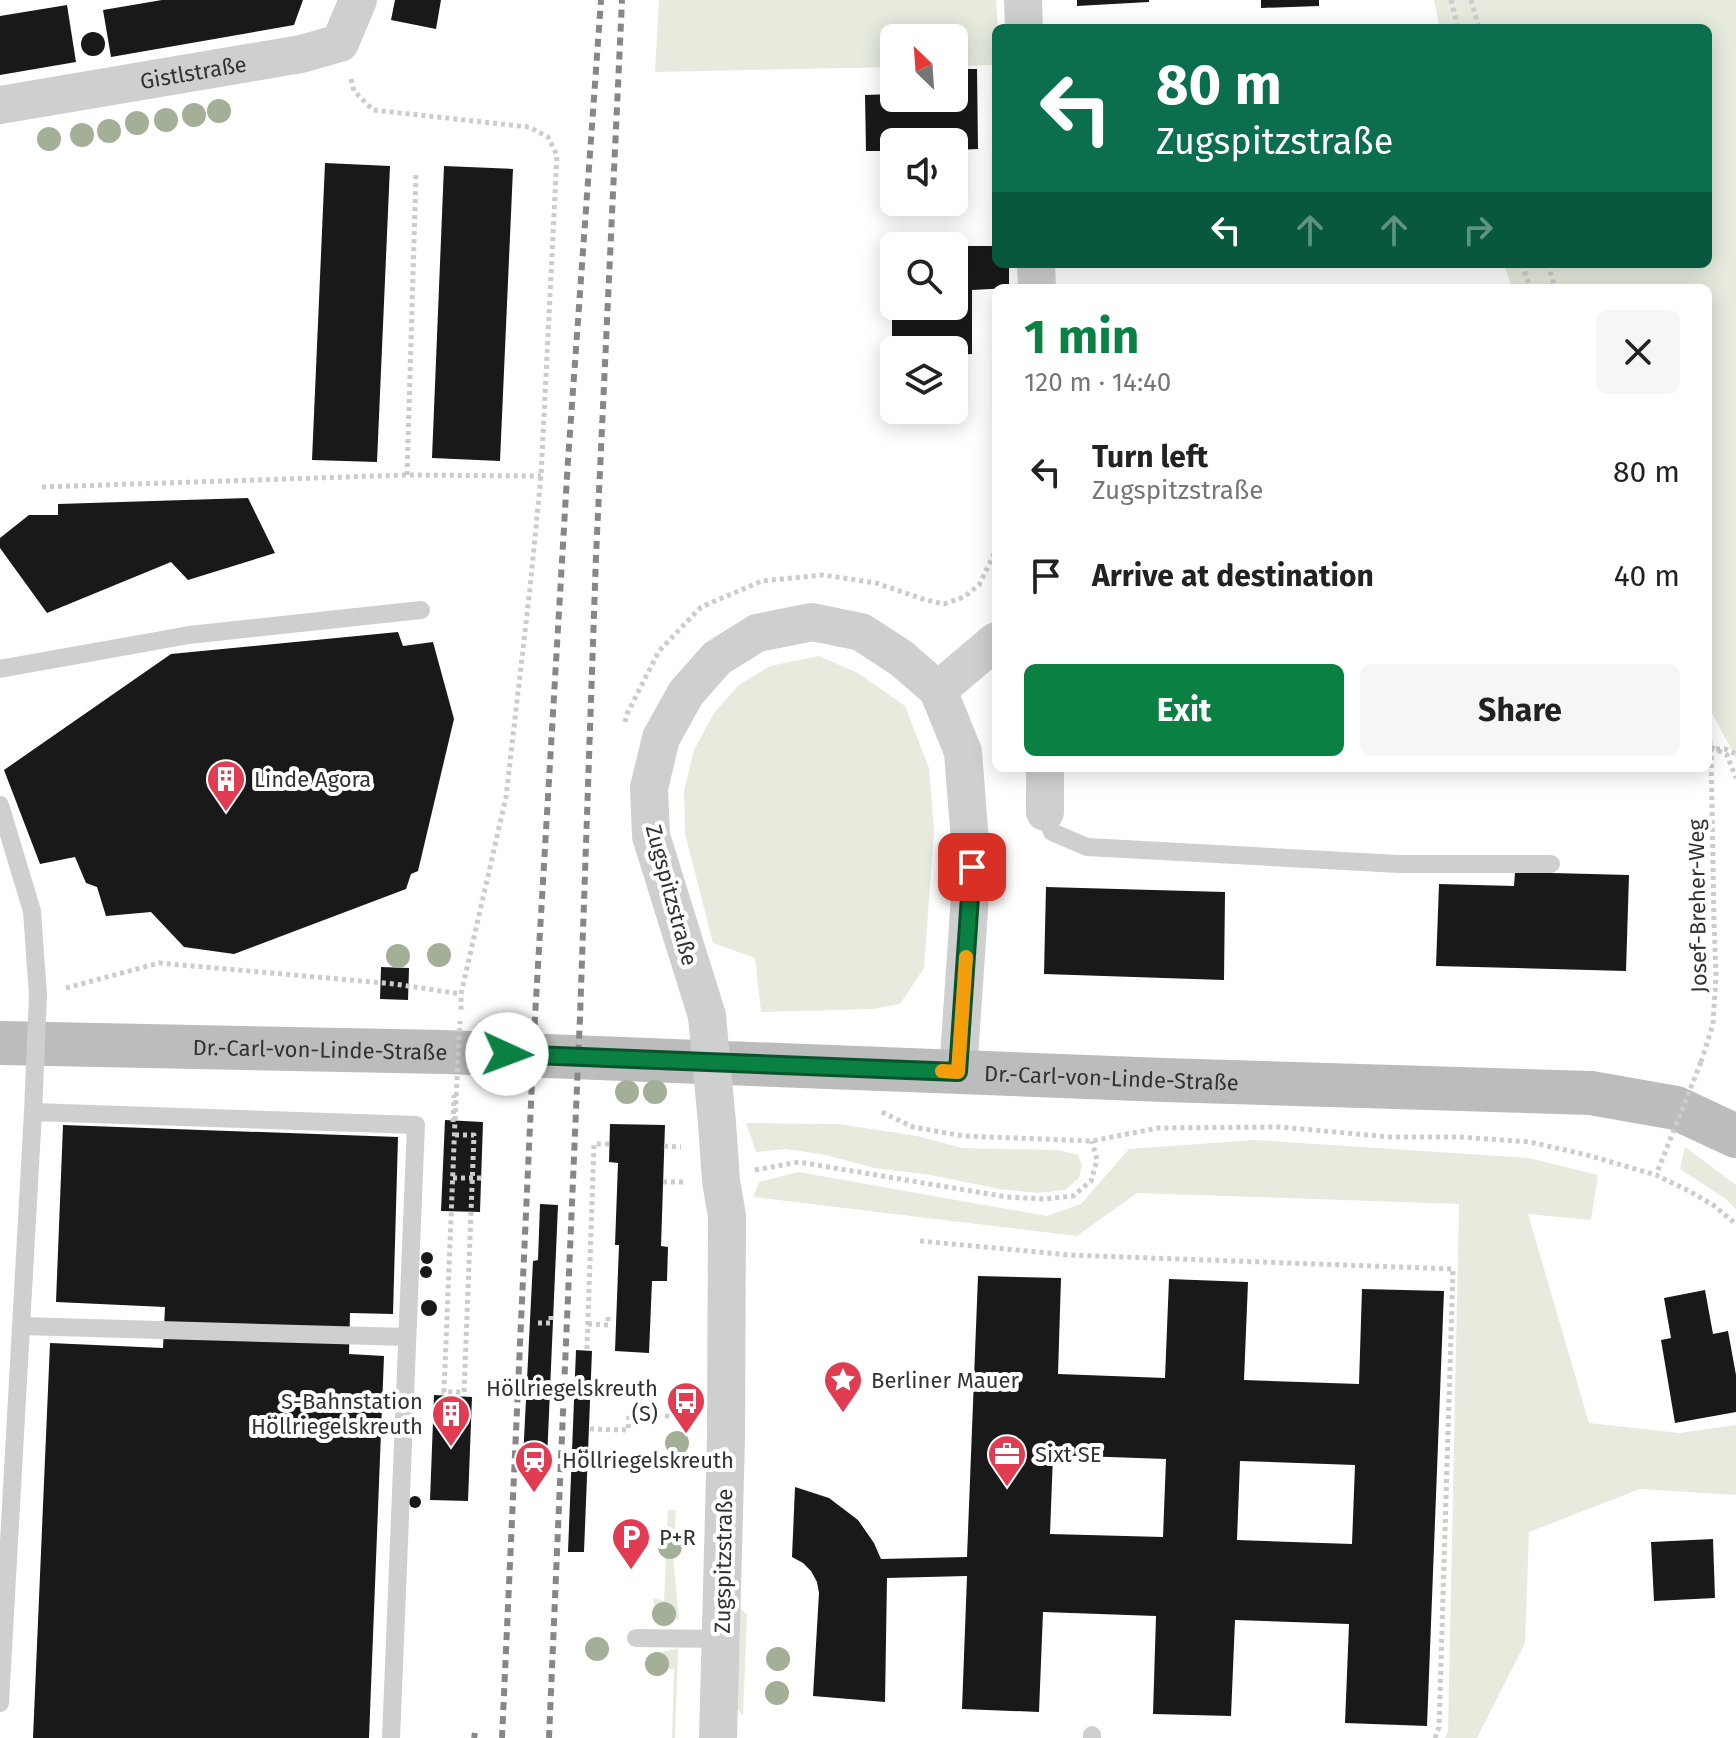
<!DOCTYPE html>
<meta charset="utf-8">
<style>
:root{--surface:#fff;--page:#f6f6f6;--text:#222;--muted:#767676;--accent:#0b8043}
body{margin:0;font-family:"Fira Sans",sans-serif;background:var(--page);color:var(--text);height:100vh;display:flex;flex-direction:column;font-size:30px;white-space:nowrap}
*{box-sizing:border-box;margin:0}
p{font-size:26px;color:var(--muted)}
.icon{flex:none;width:44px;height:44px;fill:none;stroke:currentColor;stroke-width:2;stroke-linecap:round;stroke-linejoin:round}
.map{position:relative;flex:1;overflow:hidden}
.details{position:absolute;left:992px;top:284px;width:720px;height:488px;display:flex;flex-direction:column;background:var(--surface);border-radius:12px;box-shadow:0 4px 20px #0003}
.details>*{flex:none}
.hud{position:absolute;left:992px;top:24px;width:720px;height:244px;border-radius:12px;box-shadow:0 4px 20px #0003;background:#0b6e4f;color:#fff;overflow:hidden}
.needle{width:52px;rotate:335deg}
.buttons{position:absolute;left:880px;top:24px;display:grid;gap:16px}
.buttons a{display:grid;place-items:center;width:88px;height:88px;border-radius:12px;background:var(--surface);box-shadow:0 4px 20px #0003;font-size:40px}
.pin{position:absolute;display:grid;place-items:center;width:68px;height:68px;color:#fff;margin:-34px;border-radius:16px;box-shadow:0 4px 12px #0006}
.me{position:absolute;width:88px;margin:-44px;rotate:92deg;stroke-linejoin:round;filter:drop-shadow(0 0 6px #0008)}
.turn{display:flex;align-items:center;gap:28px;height:168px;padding:0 32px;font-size:36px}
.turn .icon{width:104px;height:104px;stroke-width:2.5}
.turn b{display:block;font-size:56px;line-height:68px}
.lanes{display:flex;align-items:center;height:76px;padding:0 32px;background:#0003;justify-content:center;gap:40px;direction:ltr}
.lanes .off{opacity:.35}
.round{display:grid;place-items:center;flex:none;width:84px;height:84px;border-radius:12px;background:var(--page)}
.head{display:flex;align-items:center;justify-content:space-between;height:136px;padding:0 32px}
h1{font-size:48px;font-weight:700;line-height:60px;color:var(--accent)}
.primary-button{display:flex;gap:16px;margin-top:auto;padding:16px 32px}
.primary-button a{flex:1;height:92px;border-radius:12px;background:var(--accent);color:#fff;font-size:32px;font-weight:700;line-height:92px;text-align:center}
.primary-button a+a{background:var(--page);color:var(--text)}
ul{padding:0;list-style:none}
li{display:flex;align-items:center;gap:24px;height:104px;padding:0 32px}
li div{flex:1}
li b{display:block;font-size:30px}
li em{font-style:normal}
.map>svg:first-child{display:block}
.green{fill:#e6ebde}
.building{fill:#191919;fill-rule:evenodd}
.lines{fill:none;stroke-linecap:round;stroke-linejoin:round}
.path{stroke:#ccc;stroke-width:5;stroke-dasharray:4 4;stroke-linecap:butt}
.lane{stroke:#cfcfcf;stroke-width:18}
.street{stroke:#cfcfcf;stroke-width:38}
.secondary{stroke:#bcbcbc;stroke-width:44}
.rail{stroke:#878787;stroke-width:6;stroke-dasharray:8 6;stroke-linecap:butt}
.path-bridge{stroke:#ccc;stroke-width:5;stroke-dasharray:4 4;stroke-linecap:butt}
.lane-bridge{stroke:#cfcfcf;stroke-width:18}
.street-bridge{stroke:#cfcfcf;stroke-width:38}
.tree{fill:#a3af96}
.route-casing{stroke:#07532c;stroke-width:20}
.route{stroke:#0b8043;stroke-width:14}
.slow{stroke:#f59e0b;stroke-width:14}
.labels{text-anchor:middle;stroke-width:8;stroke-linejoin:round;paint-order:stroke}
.street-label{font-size:22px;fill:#323232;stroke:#fff}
.poi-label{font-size:22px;fill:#323232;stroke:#fff;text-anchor:start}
</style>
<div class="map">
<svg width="1736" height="1738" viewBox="0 0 1736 1738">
<rect width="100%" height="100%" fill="#fff"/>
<!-- green -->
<g class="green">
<polygon points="659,0 996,0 998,28 996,28 996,65 954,66 954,38 894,38 894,67 655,72"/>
<polygon points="1434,0 1736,0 1736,758 1708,706 1708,288 1512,288 1504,264 1708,264 1708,28 1440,28"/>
<polygon points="819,656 858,673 905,706 929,768 934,831 924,968 900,1004 873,1009 761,1012 755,958 713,943 685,834 684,791 694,750 714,713 739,685 770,666"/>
<polygon points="746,1123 838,1124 917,1136 962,1148 1058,1150 1078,1155 1082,1165 1079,1178 1065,1190 1038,1193 999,1189 931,1175 874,1168 826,1155 786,1149 756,1152"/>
<polygon points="1255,1140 1529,1158 1598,1175 1591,1220 1528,1214 1589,1423 1679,1433 1736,1425 1736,1495 1640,1489 1529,1532 1525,1643 1477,1738 1445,1738 1448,1731 1459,1204 1137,1193 1077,1236 753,1197 759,1182 798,1172 1047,1216 1081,1204 1129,1149"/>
<polygon points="1685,1147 1736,1185 1736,1209 1726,1199 1680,1169"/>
<path d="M668 1510H676L673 1557 679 1619C664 1619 654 1614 653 1598L664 1601Z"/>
<polygon points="736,1606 747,1614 743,1716 732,1702"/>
<path d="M678 1649 675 1738H672L674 1669 650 1667C656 1652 662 1651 678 1649Z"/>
</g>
<!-- building -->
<g class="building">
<polygon points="162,0 303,0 294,25 111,57 103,10"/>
<polygon points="395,0 441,0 436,29 391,20"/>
<polygon points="1077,0 1149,0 1149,2 1077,6"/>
<polygon points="1261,0 1319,0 1319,6 1261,8"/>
<polygon points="67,5 76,62 0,75 0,16"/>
<circle cx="93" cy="44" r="12"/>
<polygon points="954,69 977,69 978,149 954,150 954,142 894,142 894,151 866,151 865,95 894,94 894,98 954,98"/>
<polygon points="325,163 390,166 377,462 312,460"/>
<polygon points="444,166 513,169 500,461 432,458"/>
<polygon points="954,246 996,246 996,264 1009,264 1009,288 972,290 972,354 954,355 954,350 892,350 892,306 954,306"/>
<polygon points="248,498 275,553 188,580 171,562 47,613 0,548 0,538 29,515 58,515 58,504"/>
<polygon points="398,632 403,646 433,642 454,719 418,871 411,874 406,889 234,954 184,947 151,912 106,916 97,887 86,883 75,857 40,864 4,770 171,654"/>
<polygon points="1515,872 1629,875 1626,971 1436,966 1439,884 1514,886"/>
<polygon points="1046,887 1225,892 1224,980 1044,974"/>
<polygon points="381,967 409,968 408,1000 380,999"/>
<polygon points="445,1120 483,1122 480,1212 441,1211"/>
<polygon points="610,1124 665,1125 661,1246 668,1247 667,1281 652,1281 649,1353 615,1351 619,1245 615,1245 618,1163 609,1162"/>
<polygon points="63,1125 398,1137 393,1314 350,1313 349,1354 384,1356 369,1738 33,1738 50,1343 163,1348 165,1307 56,1302"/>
<polygon points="540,1204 558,1205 547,1460 523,1459 533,1261 538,1260"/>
<circle cx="427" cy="1258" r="6"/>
<circle cx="426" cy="1272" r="6"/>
<path d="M978 1276 1061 1278 1058 1374 1165 1378 1169 1279 1248 1282 1244 1380 1359 1384 1362 1289 1444 1291 1427 1726 1345 1723 1349 1624 1235 1620 1231 1716 1153 1714 1156 1616 1043 1612 1039 1712 962 1709 967 1576 887 1578 885 1702 813 1696 819 1593 817 1582 811 1571 803 1563 792 1557 795 1487 829 1498 858 1520 874 1543 881 1559 967 1557ZM1053 1455 1166 1459 1163 1537 1050 1534ZM1240 1461 1355 1465 1352 1544 1237 1540Z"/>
<polygon points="1705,1290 1713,1334 1728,1331 1736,1375 1736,1412 1675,1423 1661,1340 1671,1338 1664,1298"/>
<circle cx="429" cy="1308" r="8"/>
<polygon points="576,1350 592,1351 584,1552 568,1552"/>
<polygon points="434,1395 472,1397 468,1501 430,1500"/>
<circle cx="415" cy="1502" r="6"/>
<polygon points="1713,1539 1715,1598 1654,1601 1651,1542"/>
</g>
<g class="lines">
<!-- path -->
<g class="path">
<polyline points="1451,0 1458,28"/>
<polyline points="1471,0 1479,28"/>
<polyline points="351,79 354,91 373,110 529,127 548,137 557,155 541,476 530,588 506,797 461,994 461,1012"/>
<polyline points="1522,264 1530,288"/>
<polyline points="1548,264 1555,288"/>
<polyline points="407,475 416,175"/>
<polyline points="42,487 407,475 541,476"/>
<polyline points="625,722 627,714 659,651 701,607 762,581 823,575 876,583 926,600 944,604 964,597 979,585 996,550"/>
<polyline points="1711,747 1727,755 1736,778"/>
<polyline points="1716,749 1726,749 1736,754"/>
<polyline points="66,988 159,963 395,984 461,994"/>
<polyline points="1701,1062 1713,1024 1716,975 1714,923 1711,748 1708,731"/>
<polyline points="882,1112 913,1127 963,1136 1092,1141 1158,1128 1280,1127 1390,1137 1459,1137 1530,1142 1587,1155 1656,1175 1689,1191 1713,1205 1736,1224"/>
<polyline points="453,1122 454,1095"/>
<polyline points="455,1135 474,1135 464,1392 444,1392 455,1120"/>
<polyline points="664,1146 681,1147"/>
<polyline points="755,1170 799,1162 1007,1197 1044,1199 1073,1196 1091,1181 1097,1160 1092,1141"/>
<polyline points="453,1178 481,1178"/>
<polyline points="663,1182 687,1182"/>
<polyline points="920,1241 1069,1255 1453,1269 1439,1727 1435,1738"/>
<polyline points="538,1323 551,1323 551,1315"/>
<polyline points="588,1324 608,1325 608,1313"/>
<polyline points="587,1349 594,1144 609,1144"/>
<polyline points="667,1398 687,1399"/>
<polyline points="590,1429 628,1430 629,1416 686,1416"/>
</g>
<!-- lane -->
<g class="lane">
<polyline points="0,669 189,635 421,610"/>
<polyline points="0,805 32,911 38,995"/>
<polyline points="1045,812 1052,832 1087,847 1399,864 1551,864"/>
<polyline points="21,1326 407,1337"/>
<polyline points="636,1638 722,1639"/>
<polyline points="0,1703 33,1112 416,1125 391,1738"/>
<polyline points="1092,1735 1092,1738"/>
</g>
<!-- street -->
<g class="street">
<polyline points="1023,0 1024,28"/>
<path id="s1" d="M0 105 301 54 340 43 358 0"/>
<polyline points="1036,264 1037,288"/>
<polyline points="938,690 996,641"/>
<polyline points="1045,768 1045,812"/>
<polyline points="707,1016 651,836 649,788 661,738 686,693 717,658 757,633 812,622 861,632 901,658 938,690 963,752 972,867 958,1072"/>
<polyline points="717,1123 721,1181 727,1216 726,1438 718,1738"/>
</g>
<!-- secondary -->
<path class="secondary" id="s2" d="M0 1043 444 1052 1164 1080 1591 1093 1676 1108 1736 1136"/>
<!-- rail -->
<g class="rail">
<polyline points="474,1738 475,1733"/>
<polyline points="502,1738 535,1016 568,460 601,0"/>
<polyline points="549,1738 580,1017 596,556 622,0"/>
</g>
<!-- path-bridge -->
<g class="path-bridge">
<polyline points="455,1120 460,1021"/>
<polyline points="1658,1170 1701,1062"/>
</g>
<!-- lane-bridge -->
<polyline class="lane-bridge" points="33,1112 38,995"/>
<!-- street-bridge -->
<polyline class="street-bridge" points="707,1016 717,1123"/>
</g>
<!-- trees -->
<g class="tree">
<circle cx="219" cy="111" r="12"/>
<circle cx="194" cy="115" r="12"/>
<circle cx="166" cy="120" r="12"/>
<circle cx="137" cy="123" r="12"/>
<circle cx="109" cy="131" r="12"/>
<circle cx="82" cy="135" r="12"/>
<circle cx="49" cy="139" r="12"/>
<circle cx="439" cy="955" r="12"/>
<circle cx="398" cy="956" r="12"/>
<circle cx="627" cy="1092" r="12"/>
<circle cx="655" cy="1092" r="12"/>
<circle cx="677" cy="1443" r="12"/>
<circle cx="670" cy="1547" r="12"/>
<circle cx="664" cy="1614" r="12"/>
<circle cx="597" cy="1649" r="12"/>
<circle cx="778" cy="1659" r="12"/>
<circle cx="657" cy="1664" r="12"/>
<circle cx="777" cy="1693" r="12"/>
</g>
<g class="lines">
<!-- route casing -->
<g class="route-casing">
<polyline id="route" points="507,1054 958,1072 972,867"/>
</g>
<!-- route -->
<use href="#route" class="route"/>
<!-- slow -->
<polyline class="slow" points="942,1071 958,1072 966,957"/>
</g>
<!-- icons -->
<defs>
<g id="building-pin" transform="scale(2)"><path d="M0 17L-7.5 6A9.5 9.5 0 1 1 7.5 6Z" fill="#e23c53" stroke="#fff"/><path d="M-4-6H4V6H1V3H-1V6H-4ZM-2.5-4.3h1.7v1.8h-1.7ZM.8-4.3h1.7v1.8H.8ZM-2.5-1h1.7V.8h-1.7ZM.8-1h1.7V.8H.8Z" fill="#fff"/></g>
<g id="sight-pin" transform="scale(2)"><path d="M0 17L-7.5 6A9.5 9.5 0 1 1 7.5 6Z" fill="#e23c53" stroke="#fff"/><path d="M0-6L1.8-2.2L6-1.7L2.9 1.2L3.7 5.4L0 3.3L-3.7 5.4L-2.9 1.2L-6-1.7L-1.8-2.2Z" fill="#fff"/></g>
<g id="bus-pin" transform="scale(2)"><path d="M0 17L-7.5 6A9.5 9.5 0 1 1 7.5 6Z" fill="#e23c53" stroke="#fff"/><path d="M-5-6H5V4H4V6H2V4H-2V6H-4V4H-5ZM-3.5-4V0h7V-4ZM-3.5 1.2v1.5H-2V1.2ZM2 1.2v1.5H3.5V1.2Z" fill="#fff"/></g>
<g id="office-pin" transform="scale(2)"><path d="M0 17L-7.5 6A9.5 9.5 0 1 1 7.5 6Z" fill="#e23c53" stroke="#fff"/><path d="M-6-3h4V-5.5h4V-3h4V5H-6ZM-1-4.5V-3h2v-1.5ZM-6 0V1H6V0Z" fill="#fff"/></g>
<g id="station-pin" transform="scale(2)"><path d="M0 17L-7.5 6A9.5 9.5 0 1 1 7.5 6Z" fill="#e23c53" stroke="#fff"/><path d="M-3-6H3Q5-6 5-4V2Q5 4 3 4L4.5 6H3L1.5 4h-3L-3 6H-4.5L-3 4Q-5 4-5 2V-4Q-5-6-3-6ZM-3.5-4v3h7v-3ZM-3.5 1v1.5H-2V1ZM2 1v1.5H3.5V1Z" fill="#fff"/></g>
<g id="parking-pin" transform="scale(2)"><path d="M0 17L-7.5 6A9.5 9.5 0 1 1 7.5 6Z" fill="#e23c53" stroke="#fff"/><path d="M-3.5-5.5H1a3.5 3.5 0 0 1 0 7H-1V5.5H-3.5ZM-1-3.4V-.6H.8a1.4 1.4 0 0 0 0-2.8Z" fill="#fff"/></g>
</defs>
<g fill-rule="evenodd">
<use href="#building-pin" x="226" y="779"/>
<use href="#sight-pin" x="843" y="1380"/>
<use href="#bus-pin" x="686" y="1401"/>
<use href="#building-pin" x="451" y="1414"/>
<use href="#office-pin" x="1007" y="1454"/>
<use href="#station-pin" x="534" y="1460"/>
<use href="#parking-pin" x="631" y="1537"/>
</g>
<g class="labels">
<!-- street labels -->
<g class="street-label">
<text dy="8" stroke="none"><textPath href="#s1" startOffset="196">Gistlstraße</textPath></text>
<text transform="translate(672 895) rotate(75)" y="8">Zugspitzstraße</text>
<text transform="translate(1697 906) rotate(-91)" y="8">Josef-Breher-Weg</text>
<text dy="8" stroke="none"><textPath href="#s2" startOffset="320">Dr.-Carl-von-Linde-Straße</textPath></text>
<text dy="8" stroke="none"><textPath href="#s2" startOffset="1112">Dr.-Carl-von-Linde-Straße</textPath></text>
<text transform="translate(723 1561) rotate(-89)" y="8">Zugspitzstraße</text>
</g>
<!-- poi labels -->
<g class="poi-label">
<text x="254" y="787">Linde Agora</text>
<text x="871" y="1388">Berliner Mauer</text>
<text x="658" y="1396" text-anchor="end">Höllriegelskreuth<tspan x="658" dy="25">(S)</tspan></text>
<text x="423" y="1409" text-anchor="end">S-Bahnstation<tspan x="423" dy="25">Höllriegelskreuth</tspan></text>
<text x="1035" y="1462">Sixt SE</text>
<text x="562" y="1468">Höllriegelskreuth</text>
<text x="659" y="1545">P+R</text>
</g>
</g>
</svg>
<div class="buttons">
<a><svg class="needle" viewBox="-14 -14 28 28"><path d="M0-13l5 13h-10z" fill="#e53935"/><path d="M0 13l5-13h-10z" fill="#767676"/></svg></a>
<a><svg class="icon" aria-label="sound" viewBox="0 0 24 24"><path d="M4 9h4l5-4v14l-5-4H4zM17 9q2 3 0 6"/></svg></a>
<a><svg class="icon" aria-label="search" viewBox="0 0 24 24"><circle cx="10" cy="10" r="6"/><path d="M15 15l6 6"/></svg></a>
<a><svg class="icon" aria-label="layers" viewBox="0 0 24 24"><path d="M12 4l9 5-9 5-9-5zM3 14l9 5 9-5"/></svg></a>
</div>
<div class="pin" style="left:972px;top:867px;background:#d93025"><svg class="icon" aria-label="arrive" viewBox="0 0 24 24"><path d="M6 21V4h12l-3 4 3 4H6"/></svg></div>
<svg class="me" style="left:507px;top:1054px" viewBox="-20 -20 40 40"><circle r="19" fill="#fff"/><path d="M0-13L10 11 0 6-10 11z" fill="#0b8043"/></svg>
<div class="hud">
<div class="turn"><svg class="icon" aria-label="left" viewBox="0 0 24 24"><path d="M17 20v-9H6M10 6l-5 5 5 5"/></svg><div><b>80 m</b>Zugspitzstraße</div></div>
<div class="lanes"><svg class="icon" aria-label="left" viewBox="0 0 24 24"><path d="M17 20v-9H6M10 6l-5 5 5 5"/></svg><svg class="icon off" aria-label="ahead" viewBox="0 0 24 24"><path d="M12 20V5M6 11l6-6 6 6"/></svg><svg class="icon off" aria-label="ahead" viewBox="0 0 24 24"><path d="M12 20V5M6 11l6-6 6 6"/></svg><svg class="icon off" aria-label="right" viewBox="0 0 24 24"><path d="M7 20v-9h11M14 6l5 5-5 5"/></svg></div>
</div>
<section class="details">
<div class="head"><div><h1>1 min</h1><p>120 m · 14:40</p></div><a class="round"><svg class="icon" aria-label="close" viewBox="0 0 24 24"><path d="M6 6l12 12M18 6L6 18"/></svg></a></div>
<ul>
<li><svg class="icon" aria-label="left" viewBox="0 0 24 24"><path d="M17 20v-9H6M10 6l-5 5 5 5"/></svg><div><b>Turn left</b><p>Zugspitzstraße</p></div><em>80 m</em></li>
<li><svg class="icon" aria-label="arrive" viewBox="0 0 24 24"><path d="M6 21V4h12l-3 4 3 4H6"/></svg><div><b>Arrive at destination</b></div><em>40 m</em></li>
</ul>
<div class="primary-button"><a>Exit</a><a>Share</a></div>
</section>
</div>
